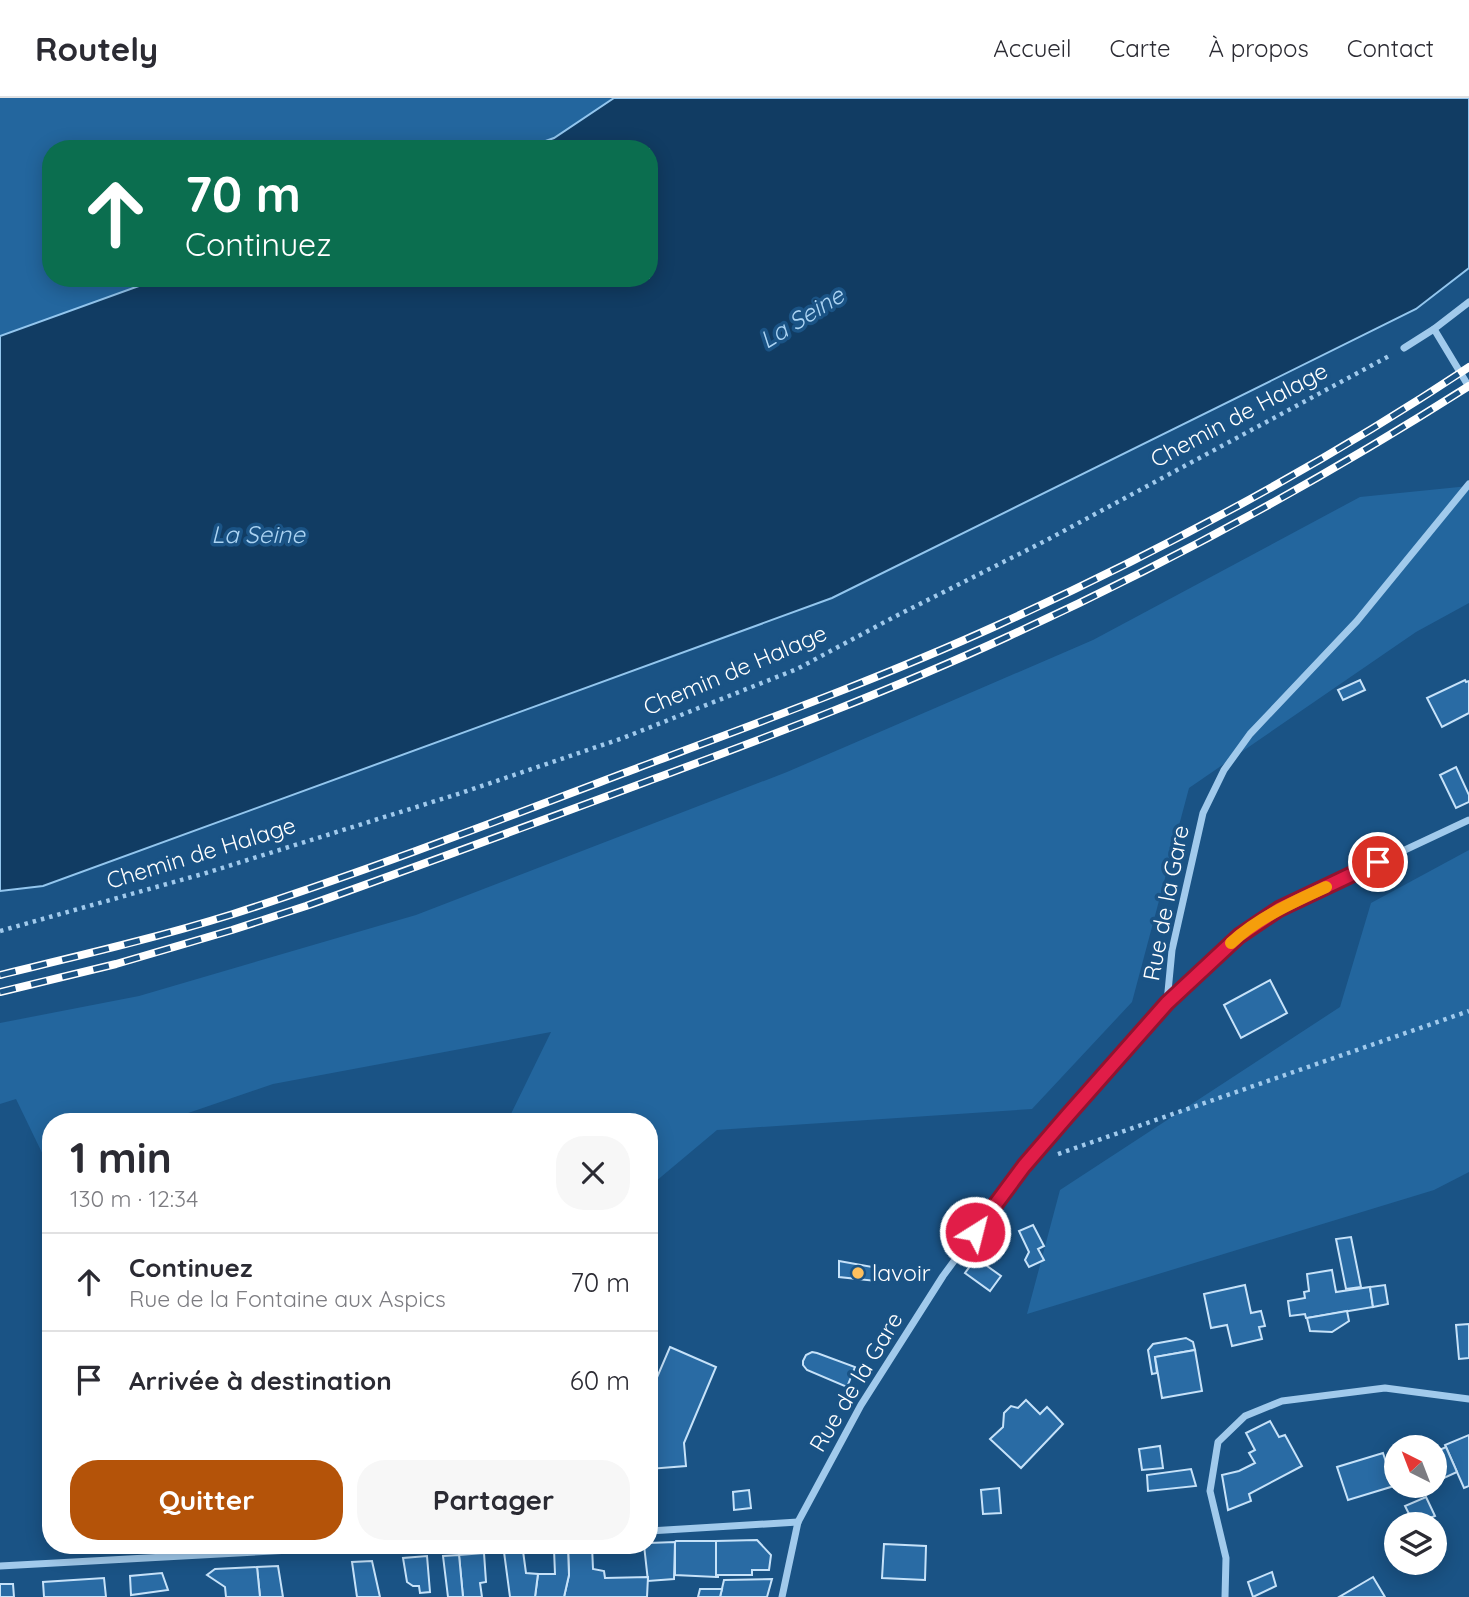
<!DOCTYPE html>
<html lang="fr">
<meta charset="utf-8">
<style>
:root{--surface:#fff;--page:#f7f7f7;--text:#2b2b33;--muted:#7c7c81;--line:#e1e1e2;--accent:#b45309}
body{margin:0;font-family:Quicksand,sans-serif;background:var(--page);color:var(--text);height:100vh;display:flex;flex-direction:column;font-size:26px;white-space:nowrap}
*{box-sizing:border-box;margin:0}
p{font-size:23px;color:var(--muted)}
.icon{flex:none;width:38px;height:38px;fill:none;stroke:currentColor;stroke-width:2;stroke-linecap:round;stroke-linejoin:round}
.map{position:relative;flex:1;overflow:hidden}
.sheet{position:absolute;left:42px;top:1015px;width:616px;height:441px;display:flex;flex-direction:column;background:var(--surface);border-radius:28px;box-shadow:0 4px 18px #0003}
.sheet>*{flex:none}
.hud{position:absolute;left:42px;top:42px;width:616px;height:147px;border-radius:28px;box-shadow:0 4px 18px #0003;background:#0b6e4f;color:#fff;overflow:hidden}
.needle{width:46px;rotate:318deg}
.controls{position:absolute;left:1384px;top:1337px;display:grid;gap:14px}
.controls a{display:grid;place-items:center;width:63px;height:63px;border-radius:50%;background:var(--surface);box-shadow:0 4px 18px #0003;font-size:35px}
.pin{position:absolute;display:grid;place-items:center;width:60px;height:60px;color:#fff;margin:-30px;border:4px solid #fff;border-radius:50%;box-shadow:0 2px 7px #0007}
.me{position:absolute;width:77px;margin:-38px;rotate:36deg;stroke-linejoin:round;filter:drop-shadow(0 0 5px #0008)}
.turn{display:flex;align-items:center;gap:24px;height:147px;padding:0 28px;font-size:32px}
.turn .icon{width:91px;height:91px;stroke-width:2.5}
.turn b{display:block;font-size:49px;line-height:60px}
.round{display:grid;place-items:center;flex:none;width:74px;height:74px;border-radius:28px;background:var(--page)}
.overview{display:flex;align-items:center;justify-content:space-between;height:119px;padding:0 28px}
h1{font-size:42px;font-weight:700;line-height:52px}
.primary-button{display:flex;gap:14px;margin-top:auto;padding:14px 28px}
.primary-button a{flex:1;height:80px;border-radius:28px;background:var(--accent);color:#fff;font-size:28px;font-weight:700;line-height:80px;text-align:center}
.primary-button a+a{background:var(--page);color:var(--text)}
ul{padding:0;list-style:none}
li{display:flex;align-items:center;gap:21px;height:98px;padding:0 28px;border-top:2px solid var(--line)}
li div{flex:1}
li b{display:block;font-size:26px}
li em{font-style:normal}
header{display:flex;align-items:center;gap:42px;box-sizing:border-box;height:98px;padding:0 35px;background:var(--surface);border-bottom:2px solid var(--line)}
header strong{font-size:33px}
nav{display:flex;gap:38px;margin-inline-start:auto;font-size:24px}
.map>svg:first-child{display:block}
.green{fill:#23669e}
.water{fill:#113c63;stroke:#93c6ee;stroke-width:2}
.building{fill:#296ba4;stroke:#c6e2f9;stroke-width:2}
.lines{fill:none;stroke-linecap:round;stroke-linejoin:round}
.path{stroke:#a1caec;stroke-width:4.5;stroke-dasharray:3.5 5;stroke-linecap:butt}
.minor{stroke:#a1caec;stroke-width:7}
.rail-casing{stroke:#fff;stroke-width:8}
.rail{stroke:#1a5385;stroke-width:5;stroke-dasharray:16;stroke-linecap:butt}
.route-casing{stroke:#92132f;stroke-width:18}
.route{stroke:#e11d48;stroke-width:12}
.slow{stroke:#f59e0b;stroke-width:12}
.poi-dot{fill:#fec05d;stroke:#1a5385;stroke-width:2.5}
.labels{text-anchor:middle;stroke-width:7;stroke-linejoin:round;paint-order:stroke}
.street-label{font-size:23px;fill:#fff;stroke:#1a5385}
.poi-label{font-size:23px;fill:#fff;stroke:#1a5385;text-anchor:start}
.water-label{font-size:24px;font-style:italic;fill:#acd4f3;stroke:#1a5385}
</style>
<header>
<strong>Routely</strong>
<nav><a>Accueil</a><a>Carte</a><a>À propos</a><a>Contact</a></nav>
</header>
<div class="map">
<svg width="1469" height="1499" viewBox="0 0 1469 1499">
<rect width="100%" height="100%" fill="#1a5385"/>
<!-- green -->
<g class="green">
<polygon points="0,0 614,0 554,40 523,51 51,51 51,180 161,180 0,238"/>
<polygon points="1469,388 1469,505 1416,534 1189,690 1132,904 1032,1011 717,1032 649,1089 649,1024 507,1024 551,934 273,986 162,1024 51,1024 51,1062 46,1063 16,1001 0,1006 0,925 139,898 416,817 787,674 1093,542 1360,399"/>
<polygon points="1469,752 1469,1074 1434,1092 1027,1216 1060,1092 1340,909 1371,805"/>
</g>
<!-- water -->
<polygon class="water" points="614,0 1469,0 1469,170 1416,211 832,500 43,788 0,793 0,238 161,180 649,180 649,51 523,51 554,40"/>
<!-- building -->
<g class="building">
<polygon points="1360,582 1365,592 1343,602 1338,592"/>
<polygon points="1465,582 1466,584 1469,583 1469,615 1442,629 1427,600"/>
<polygon points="1456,669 1469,697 1469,704 1456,710 1440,677"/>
<polygon points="1270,882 1287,915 1241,940 1224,907"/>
<polygon points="1033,1127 1044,1148 1038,1151 1044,1162 1029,1169 1025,1162 1029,1154 1019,1133"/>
<polygon points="1351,1139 1361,1189 1346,1191 1336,1141"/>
<polygon points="976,1160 1001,1178 990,1193 965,1175"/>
<polygon points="839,1163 878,1170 876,1183 839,1179"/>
<polygon points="1332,1172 1336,1194 1370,1189 1373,1209 1307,1220 1306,1220 1305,1216 1290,1218 1288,1203 1305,1200 1304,1194 1309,1193 1307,1176"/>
<polygon points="1245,1187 1251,1215 1261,1213 1265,1228 1259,1229 1262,1241 1232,1248 1227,1227 1211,1230 1204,1196"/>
<polygon points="1385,1187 1388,1206 1373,1209 1370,1189"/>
<polygon points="1347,1213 1349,1223 1332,1234 1310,1233 1307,1220"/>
<polygon points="1469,1226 1469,1260 1459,1261 1456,1227"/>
<polygon points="1186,1240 1193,1244 1195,1252 1155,1259 1157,1275 1152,1276 1148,1252 1153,1246"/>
<polygon points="670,1249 716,1269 684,1345 686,1368 649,1371 649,1298"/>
<polygon points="1195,1252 1202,1293 1162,1300 1155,1259"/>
<polygon points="812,1254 817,1255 855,1269 847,1289 807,1272 803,1267 803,1263 806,1257"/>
<polygon points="1026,1302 1040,1316 1047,1309 1063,1326 1021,1370 990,1341 1003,1329 1004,1315 1011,1308 1018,1310"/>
<polygon points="1270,1323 1279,1339 1285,1337 1302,1368 1249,1396 1251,1403 1228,1412 1222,1377 1239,1373 1255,1365 1249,1355 1255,1352 1246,1335"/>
<polygon points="1469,1337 1469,1388 1464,1390 1445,1347"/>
<polygon points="1160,1348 1163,1370 1142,1372 1139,1351"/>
<polygon points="1446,1349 1457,1374 1444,1380 1435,1358 1435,1354"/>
<polygon points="1383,1355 1394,1388 1348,1402 1337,1369"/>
<polygon points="1191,1371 1196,1388 1148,1393 1147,1377"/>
<polygon points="999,1390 1001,1415 983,1416 981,1392"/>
<polygon points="749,1392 751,1410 734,1412 733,1394"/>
<polygon points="1426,1399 1435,1418 1414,1426 1405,1408"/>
<polygon points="757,1442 771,1457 769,1472 752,1472 752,1477 718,1477 718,1479 716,1479 716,1443"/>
<polygon points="676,1443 716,1443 716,1479 675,1477 675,1444"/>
<polygon points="675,1444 674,1481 648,1483 644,1447 649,1447 649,1445"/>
<polygon points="884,1446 926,1448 925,1482 882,1480"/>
<polygon points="592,1448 593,1471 604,1473 605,1480 648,1479 647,1499 564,1499 569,1477 568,1450"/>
<polygon points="568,1450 569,1477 564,1499 535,1499 538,1476 555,1476 554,1451"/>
<polygon points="523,1453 526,1475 538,1476 535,1499 510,1499 504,1454"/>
<polygon points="484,1455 486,1484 480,1485 482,1499 463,1499 459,1457"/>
<polygon points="459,1457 463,1499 448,1499 443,1458"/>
<polygon points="427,1458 430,1494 420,1495 419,1488 413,1488 407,1484 403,1460"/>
<polygon points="372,1463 380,1499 357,1499 352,1464"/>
<polygon points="278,1468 283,1499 260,1499 257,1469"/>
<polygon points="257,1469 260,1499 226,1499 225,1489 207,1477 215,1471"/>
<polygon points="1272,1474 1276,1488 1253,1499 1248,1484"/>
<polygon points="162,1475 168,1492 131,1497 130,1478"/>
<polygon points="1373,1479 1385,1499 1339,1499"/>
<polygon points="104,1480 106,1499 44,1499 43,1484"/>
<polygon points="772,1481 767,1499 720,1499 724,1482"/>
<polygon points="0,1486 13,1486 14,1499 0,1499"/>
<polygon points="700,1491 722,1491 720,1499 698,1499"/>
</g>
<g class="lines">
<!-- path -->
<g class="path">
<polyline points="0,833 206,775 461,695 623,640 797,571 894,519 1045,443 1391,257"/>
<polyline points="1058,1056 1469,913"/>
</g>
<!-- minor -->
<g class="minor">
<polyline points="1434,231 1469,289"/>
<polyline points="1404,250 1434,231 1469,204"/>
<polyline points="1167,904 1172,852 1203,715 1224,672 1250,636 1357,523 1469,386"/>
<polyline points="649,1433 798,1424"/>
<polyline points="0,1468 383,1447"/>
<polyline points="782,1499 798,1424 861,1307 943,1178 1024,1068 1051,1035 1167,905 1239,838 1279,811 1469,722"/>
<polyline points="1225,1499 1226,1460 1210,1393 1218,1344 1245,1318 1282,1303 1385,1290 1469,1301"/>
</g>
<!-- rail casing -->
<g class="rail-casing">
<g id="rail">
<path d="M0 877C78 858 156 840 233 816 370 772 505 720 640 669 760 624 881 580 998 527 1161 453 1320 368 1469 269"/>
<path d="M0 894 116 866 232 832 306 808C425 766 543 722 662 678 778 635 894 591 1007 539 1167 466 1321 382 1469 288"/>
</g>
</g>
<!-- rail -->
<use href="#rail" class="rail"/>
</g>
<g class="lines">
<!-- route casing -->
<g class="route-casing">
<polyline id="route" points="975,1134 1024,1068 1068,1017 1167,905 1239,838 1279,811 1378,764"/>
</g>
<!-- route -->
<use href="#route" class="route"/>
<!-- slow -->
<path class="slow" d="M1231 845C1258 820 1293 804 1326 789"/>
</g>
<!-- markers -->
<circle class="poi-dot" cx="858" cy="1175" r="7"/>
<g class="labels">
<!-- street labels -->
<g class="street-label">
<text transform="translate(1239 317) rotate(-28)" y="8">Chemin de Halage</text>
<text transform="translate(735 572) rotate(-23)" y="8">Chemin de Halage</text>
<text transform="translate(201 755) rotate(-17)" y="8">Chemin de Halage</text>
<text transform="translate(1166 805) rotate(-79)" y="8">Rue de la Gare</text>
<text transform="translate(856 1284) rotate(-59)" y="8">Rue de la Gare</text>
</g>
<!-- poi labels -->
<g class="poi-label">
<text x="872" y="1183">lavoir</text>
</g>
<!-- water labels -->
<g class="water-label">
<text transform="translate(802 220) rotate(-32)" y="8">La Seine</text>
<text x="258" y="445">La Seine</text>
</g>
</g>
</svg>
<div class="controls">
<a><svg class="needle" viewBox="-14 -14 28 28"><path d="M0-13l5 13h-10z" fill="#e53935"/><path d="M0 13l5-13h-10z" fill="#7c7c81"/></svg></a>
<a><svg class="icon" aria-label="layers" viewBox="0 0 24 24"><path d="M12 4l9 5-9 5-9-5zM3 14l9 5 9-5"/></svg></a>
</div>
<div class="pin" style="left:1378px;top:764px;background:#d93025"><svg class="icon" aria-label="arrive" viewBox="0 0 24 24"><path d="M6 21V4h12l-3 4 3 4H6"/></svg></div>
<svg class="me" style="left:975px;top:1134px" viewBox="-20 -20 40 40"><circle r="17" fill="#e11d48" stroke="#fff" stroke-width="3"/><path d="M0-11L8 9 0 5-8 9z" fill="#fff"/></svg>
<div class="hud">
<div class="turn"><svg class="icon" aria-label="ahead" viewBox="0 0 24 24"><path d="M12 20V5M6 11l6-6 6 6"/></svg><div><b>70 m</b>Continuez</div></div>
</div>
<section class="sheet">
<div class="overview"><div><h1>1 min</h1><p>130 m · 12:34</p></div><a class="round"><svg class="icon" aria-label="close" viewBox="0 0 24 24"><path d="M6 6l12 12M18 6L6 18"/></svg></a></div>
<ul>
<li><svg class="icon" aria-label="ahead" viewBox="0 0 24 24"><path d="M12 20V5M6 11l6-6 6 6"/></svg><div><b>Continuez</b><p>Rue de la Fontaine aux Aspics</p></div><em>70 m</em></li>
<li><svg class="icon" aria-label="arrive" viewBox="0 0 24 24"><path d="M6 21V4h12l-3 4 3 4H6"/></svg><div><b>Arrivée à destination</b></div><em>60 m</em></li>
</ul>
<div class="primary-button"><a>Quitter</a><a>Partager</a></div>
</section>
</div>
